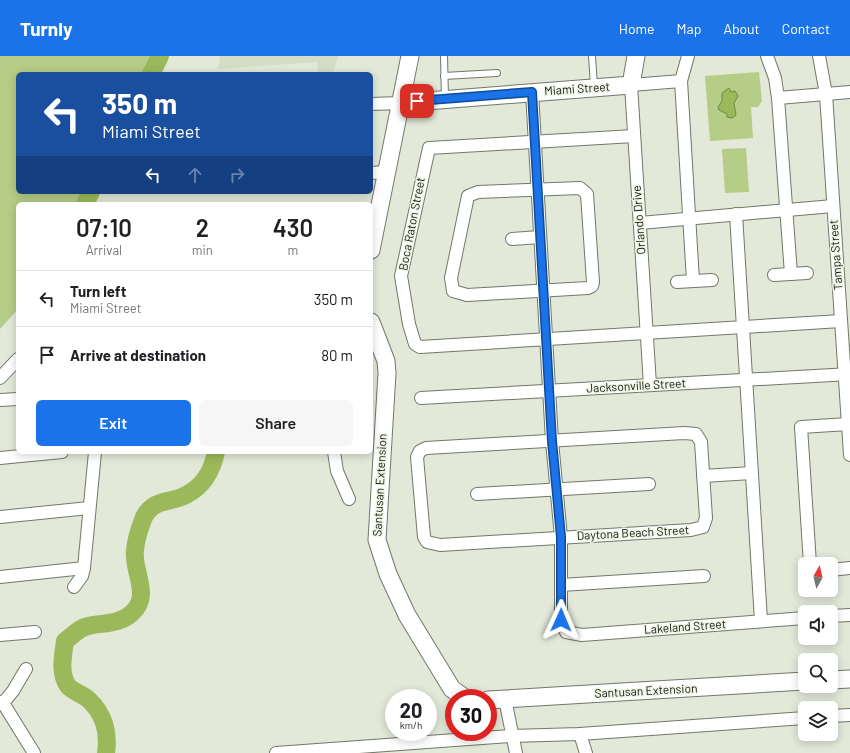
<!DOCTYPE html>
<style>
:root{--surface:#fff;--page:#f6f6f6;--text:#202124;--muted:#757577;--line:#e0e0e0;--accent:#1a73e8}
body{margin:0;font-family:Barlow,sans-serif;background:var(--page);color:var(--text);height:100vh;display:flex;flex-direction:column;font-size:15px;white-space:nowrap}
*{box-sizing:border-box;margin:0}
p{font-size:13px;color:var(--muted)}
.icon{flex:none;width:22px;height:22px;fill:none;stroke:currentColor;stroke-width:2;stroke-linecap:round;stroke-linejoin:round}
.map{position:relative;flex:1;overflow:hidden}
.drawer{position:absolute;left:16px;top:146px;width:357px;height:252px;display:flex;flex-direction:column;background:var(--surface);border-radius:6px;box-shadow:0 2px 10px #0003}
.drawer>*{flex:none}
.banner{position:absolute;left:16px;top:16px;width:357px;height:122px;border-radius:6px;box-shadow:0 2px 10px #0003;background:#1a4fa0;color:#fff;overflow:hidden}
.needle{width:26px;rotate:8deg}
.buttons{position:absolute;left:798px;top:501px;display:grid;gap:8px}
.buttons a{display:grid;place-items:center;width:40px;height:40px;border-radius:6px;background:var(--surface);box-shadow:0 2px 10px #0003;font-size:20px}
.speed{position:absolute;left:385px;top:633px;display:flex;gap:8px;font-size:20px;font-weight:700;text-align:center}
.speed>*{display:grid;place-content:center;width:52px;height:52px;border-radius:50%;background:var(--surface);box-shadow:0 2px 10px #0003;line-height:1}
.speed small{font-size:10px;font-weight:400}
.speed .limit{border:6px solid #d22;background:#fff;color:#111}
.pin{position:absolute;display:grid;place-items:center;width:34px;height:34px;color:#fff;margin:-17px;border-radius:8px;box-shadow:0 2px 6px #0006}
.me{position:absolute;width:44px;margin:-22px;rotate:1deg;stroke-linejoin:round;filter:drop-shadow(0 0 3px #0008)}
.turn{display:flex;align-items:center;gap:14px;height:84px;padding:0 20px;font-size:18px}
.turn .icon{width:52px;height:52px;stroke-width:2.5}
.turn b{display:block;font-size:28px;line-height:34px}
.lanes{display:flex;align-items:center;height:38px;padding:0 20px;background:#0003;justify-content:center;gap:20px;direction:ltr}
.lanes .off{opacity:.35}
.eta{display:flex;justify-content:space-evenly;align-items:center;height:68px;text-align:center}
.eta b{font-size:24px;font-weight:600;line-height:28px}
.button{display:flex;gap:8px;margin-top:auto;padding:8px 20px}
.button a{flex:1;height:46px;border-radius:6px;background:var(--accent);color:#fff;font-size:16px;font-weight:600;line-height:46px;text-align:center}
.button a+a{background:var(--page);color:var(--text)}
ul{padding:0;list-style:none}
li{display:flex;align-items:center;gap:12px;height:56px;padding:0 20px;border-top:1px solid var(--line)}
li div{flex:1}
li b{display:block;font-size:15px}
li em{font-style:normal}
header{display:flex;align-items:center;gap:24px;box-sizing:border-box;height:56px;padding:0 20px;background:var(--accent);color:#fff}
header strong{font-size:19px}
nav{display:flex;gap:22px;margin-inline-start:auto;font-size:14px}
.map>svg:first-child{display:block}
.built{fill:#d4ddc5}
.green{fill:#b5cd86}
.water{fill:#9bb95b;stroke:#738945}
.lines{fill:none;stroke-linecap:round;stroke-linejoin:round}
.river{stroke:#9bb95b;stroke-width:18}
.lane-casing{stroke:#727869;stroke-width:8}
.street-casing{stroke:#727869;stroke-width:14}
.secondary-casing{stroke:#727869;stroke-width:19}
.lane{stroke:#fff;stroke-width:6}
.street{stroke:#fff;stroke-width:12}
.secondary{stroke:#fff;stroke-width:17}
.route-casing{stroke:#114b97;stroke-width:10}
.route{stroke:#1a73e8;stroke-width:7}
.labels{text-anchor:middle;stroke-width:3;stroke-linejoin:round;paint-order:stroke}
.street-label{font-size:12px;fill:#161812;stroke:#f0f6e5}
</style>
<header>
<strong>Turnly</strong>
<nav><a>Home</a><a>Map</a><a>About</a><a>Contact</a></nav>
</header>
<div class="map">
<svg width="850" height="697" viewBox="0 0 850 697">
<rect width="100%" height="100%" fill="#e2e9d8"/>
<!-- built -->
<polygon class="built" points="220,0 338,0 333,16 318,17 317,6 218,13"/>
<!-- green -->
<g class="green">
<polygon points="0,0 160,0 151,18 18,18 18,136 91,136 85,148 18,148 18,253 0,273"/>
<polygon points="759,16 762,45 758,51 751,51 753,82 710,85 705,20"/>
<polygon points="746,92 749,136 725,137 722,93"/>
</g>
<!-- water -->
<polygon class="water" points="729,32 731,36 735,35 738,40 734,47 736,59 732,62 727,61 727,58 719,54 718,51 722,45 722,37"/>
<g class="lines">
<!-- river -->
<g class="river">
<polyline points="151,18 160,0"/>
<polyline points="85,148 91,136"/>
<path d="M106 697C109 677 104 658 89 644 83 638 73 636 68 630 59 617 63 600 65 585 71 581 78 573 85 571 99 566 118 570 132 557 152 539 132 515 135 494 136 483 140 471 144 461 154 442 172 447 186 439 204 430 212 415 216 396"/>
</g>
<!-- lane casing -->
<g class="lane-casing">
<g id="lane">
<polyline points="444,0 445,43"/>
<polyline points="592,0 594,30"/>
<polyline points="444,20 497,17"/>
</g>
</g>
<!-- street casing -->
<g class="street-casing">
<g id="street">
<polyline points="688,0 681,25 693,225"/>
<polyline points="767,0 775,22 778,42 791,218"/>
<polyline points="819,0 826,38 850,399"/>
<polyline points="532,36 552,385 561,481 561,564 566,576 582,579 805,562"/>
<polyline points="778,42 850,36"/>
<polyline points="371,48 401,47"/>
<polyline points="634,80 429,92 401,220 409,268 415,288 420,291 841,265"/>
<polyline points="371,117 386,116"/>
<polygon points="580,132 587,138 593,226 592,230 588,232 467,239 453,235 451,222 468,140 478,136"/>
<polyline points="736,158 761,565"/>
<polyline points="640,167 833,150"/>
<polyline points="512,183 540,181"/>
<polyline points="774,219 807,217"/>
<polyline points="677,226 712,224"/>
<polyline points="0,322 18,303"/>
<polyline points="650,329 631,29 681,25"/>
<polyline points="421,342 850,318"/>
<polyline points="0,344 18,343"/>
<polygon points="684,377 696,378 701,386 706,462 703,471 691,474 440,489 427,486 424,481 417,401 420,395 426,392"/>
<polyline points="334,396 337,415 349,443"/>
<polyline points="0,402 62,396"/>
<polyline points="703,420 752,417"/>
<polyline points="477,438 649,428"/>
<polyline points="0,461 89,452"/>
<polyline points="810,508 801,371 848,368"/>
<polyline points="831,514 850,512"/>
<polyline points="0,521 84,512"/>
<polyline points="561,529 704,520"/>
<polyline points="74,531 82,520 84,512 95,396"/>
<polyline points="831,560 850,559"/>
<polyline points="0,579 35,576"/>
<polyline points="505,643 516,697"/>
<polyline points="0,646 3,647 34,697"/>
<polyline points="3,647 13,635 26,613"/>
<polyline points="831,660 850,659"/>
<polyline points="580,678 586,697"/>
<polyline points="276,697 511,680 580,678 805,662"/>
</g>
</g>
<!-- secondary casing -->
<g class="secondary-casing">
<g id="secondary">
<polyline points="401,47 631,29 636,0"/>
<polyline points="371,194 410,0"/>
<polyline points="371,266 386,305 387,317 377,484 388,518 407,559 452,633 465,642"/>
<polyline points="831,624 850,623"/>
<polyline points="488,644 805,625"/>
</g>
</g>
<!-- lane -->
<use href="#lane" class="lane"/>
<!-- street -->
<use href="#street" class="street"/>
<!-- secondary -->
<use href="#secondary" class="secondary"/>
</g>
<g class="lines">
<!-- route casing -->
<g class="route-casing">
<polyline id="route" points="417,45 532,36 552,385 561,481 561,564"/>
</g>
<!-- route -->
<use href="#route" class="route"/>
</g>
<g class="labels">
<!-- street labels -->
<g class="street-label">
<text transform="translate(577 33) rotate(-4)" y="4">Miami Street</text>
<text transform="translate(639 164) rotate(-94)" y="4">Orlando Drive</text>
<text transform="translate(412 168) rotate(-79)" y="4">Boca Raton Street</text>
<text transform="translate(836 199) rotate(-94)" y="4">Tampa Street</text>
<text transform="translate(636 330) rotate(-3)" y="4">Jacksonville Street</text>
<text transform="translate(380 429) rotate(-87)" y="4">Santusan Extension</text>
<text transform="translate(633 477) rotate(-3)" y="4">Daytona Beach Street</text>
<text transform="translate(685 571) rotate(-4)" y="4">Lakeland Street</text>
<text transform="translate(646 635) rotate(-3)" y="4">Santusan Extension</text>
</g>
</g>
</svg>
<div class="buttons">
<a><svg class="needle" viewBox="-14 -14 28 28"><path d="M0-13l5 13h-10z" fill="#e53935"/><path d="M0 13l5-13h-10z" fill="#757577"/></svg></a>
<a><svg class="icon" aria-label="sound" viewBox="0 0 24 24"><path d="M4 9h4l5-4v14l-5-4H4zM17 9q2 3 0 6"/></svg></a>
<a><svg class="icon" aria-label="search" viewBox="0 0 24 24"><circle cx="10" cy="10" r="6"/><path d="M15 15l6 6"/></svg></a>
<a><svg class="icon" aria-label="layers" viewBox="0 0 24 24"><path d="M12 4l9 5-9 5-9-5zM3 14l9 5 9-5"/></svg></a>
</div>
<div class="speed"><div>20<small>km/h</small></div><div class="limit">30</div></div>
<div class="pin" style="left:417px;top:45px;background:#d93025"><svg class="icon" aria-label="arrive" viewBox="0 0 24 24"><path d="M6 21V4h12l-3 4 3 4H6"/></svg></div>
<svg class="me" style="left:561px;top:564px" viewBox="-20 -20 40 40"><path d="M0-17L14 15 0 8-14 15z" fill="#1a73e8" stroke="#fff" stroke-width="4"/></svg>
<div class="banner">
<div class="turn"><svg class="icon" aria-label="left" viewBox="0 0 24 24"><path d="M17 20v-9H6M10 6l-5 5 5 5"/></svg><div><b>350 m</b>Miami Street</div></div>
<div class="lanes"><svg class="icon" aria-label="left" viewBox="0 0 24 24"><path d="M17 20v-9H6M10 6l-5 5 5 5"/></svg><svg class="icon off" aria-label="ahead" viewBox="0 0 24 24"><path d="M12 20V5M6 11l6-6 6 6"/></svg><svg class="icon off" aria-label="right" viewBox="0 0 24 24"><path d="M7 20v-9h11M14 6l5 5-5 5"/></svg></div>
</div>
<section class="drawer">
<div class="eta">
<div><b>07:10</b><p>Arrival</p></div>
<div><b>2</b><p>min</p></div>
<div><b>430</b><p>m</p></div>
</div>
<ul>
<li><svg class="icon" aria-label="left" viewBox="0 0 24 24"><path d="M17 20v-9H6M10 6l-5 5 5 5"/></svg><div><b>Turn left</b><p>Miami Street</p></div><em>350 m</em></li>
<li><svg class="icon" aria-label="arrive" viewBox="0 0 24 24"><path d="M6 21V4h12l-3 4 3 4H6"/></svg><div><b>Arrive at destination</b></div><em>80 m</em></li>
</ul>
<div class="button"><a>Exit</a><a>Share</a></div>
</section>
</div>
